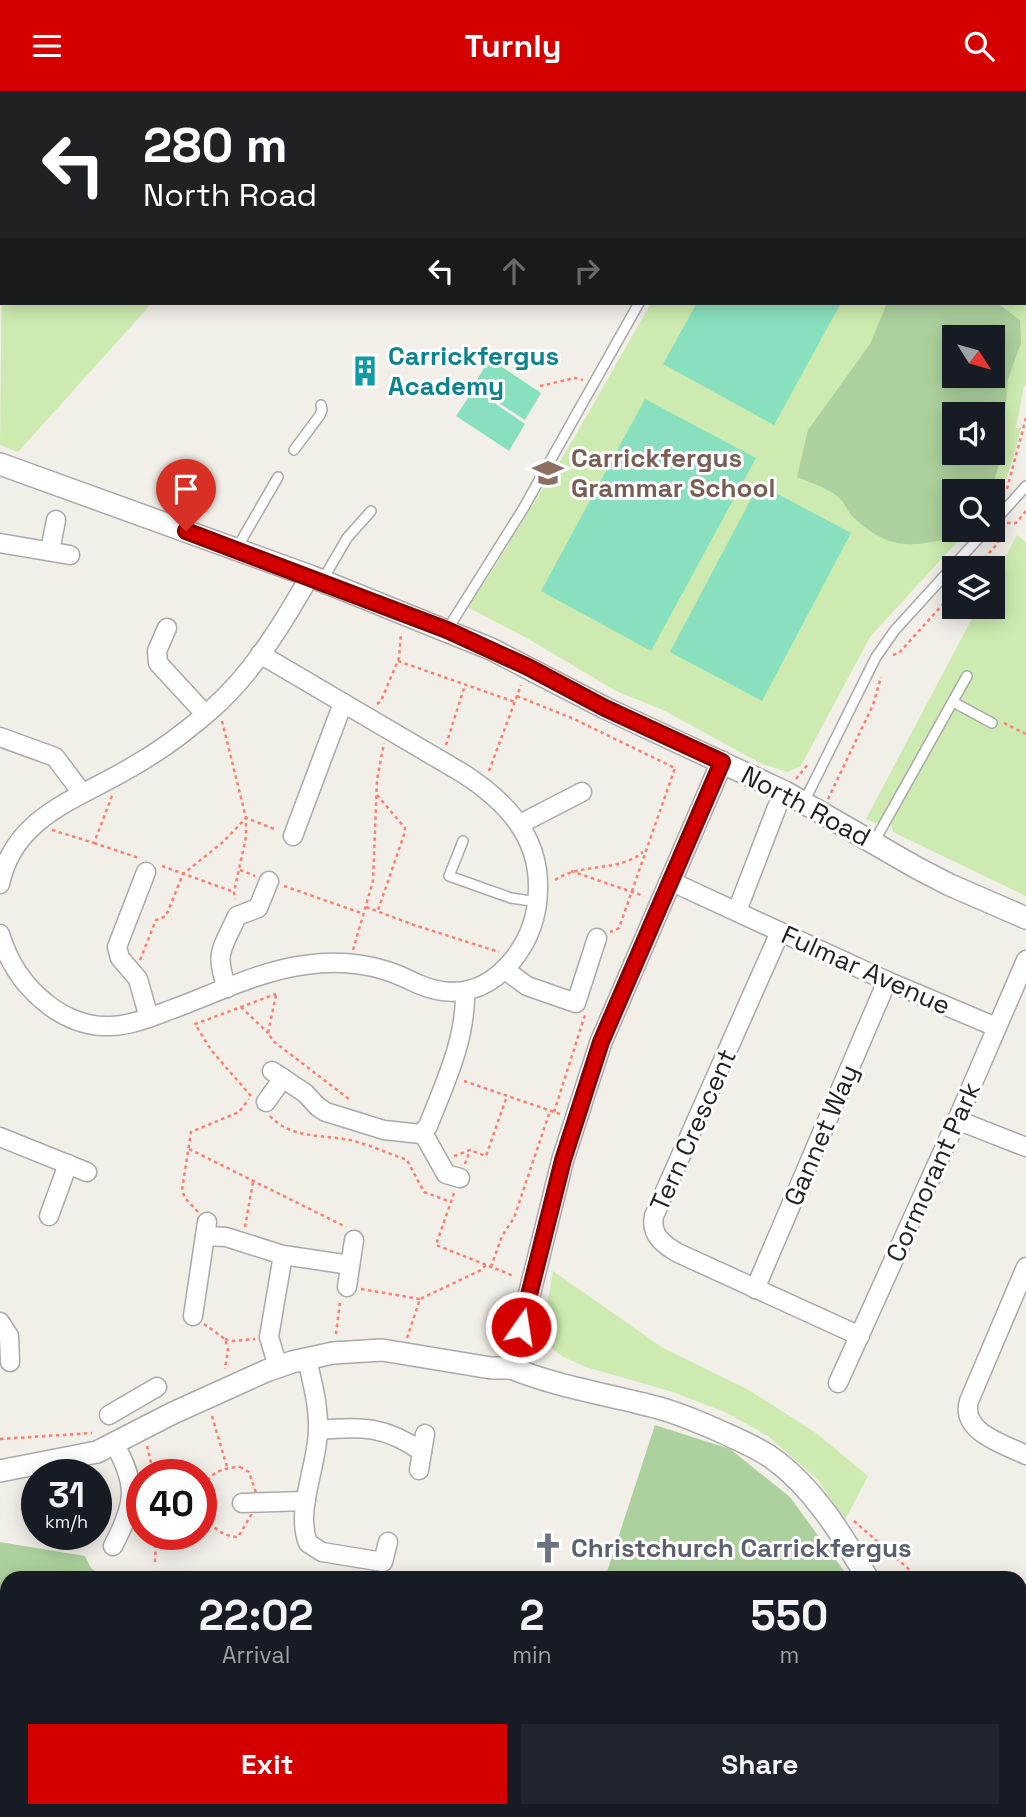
<!DOCTYPE html>
<style>
:root{--surface:#171b24;--page:#20242c;--text:#f1f3f6;--muted:#9ea1a6;--accent:#d40000}
body{margin:0;font-family:"Space Grotesk",sans-serif;background:var(--page);color:var(--text);height:100vh;display:flex;flex-direction:column;font-size:26px;white-space:nowrap}
*{box-sizing:border-box;margin:0}
p{font-size:23px;color:var(--muted)}
.icon{flex:none;width:38px;height:38px;fill:none;stroke:currentColor;stroke-width:2;stroke-linecap:round;stroke-linejoin:round}
.map{position:relative;flex:1;overflow:hidden}
.details{position:absolute;left:0px;top:1480px;width:1027px;height:247px;display:flex;flex-direction:column;background:var(--surface);border-radius:21px 21px 0 0;box-shadow:0 4px 18px #0003}
.details>*{flex:none}
.guide{position:absolute;left:0px;top:0px;width:1027px;height:214px;box-shadow:0 4px 18px #0003;background:#202124;color:#fff;overflow:hidden}
.needle{width:46px;rotate:127deg}
.buttons{position:absolute;left:942px;top:234px;display:grid;gap:14px}
.buttons a{display:grid;place-items:center;width:63px;height:63px;border-radius:0px;background:var(--surface);box-shadow:0 4px 18px #0003;font-size:35px}
.speed{position:absolute;left:21px;top:1368px;display:flex;gap:14px;font-size:35px;font-weight:700;text-align:center}
.speed>*{display:grid;place-content:center;width:91px;height:91px;border-radius:50%;background:var(--surface);box-shadow:0 4px 18px #0003;line-height:1}
.speed small{font-size:18px;font-weight:400}
.speed .limit{border:10px solid #d22;background:#fff;color:#111}
.pin{position:absolute;display:grid;place-items:center;width:60px;height:60px;color:#fff;margin:-72px -30px;border-radius:50% 50% 50% 0;rotate:-45deg;box-shadow:0 0 7px #0007}
.pin .icon{rotate:45deg}
.me{position:absolute;width:77px;margin:-38px;rotate:13deg;stroke-linejoin:round;filter:drop-shadow(0 0 5px #0008)}
.turn{display:flex;align-items:center;gap:24px;height:147px;padding:0 28px;font-size:32px}
.turn .icon{width:91px;height:91px;stroke-width:2.5}
.turn b{display:block;font-size:49px;line-height:60px}
.lanes{display:flex;align-items:center;height:66px;padding:0 28px;background:#0003;justify-content:center;gap:35px;direction:ltr}
.lanes .off{opacity:.35}
.eta{display:flex;justify-content:space-evenly;align-items:center;height:119px;text-align:center}
.eta b{font-size:42px;font-weight:800;line-height:49px}
.cta{display:flex;gap:14px;margin-top:auto;padding:14px 28px}
.cta a{flex:1;height:80px;border-radius:0px;background:var(--accent);color:#fff;font-size:28px;font-weight:800;line-height:80px;text-align:center}
.cta a+a{background:var(--page);color:var(--text)}
header{display:flex;justify-content:space-between;align-items:center;height:91px;padding:0 28px;background:var(--accent);color:#fff;font-size:32px;font-weight:800}
.map>svg:first-child{display:block}
.grass{fill:#cdebb0;fill-rule:evenodd}
.forest{fill:#add19e;fill-rule:evenodd}
.pitch{fill:#88e0be}
.lines{fill:none;stroke-linecap:round;stroke-linejoin:round}
.service-casing{stroke:#a9a9a9;stroke-width:12}
.minor-casing{stroke:#a9a9a9;stroke-width:21}
.tertiary-casing{stroke:#a9a9a9;stroke-width:24}
.path{stroke:#fa8072;stroke-width:2.5;stroke-dasharray:3.5 3.5;stroke-linecap:butt}
.service{stroke:#fff;stroke-width:9}
.minor{stroke:#fff;stroke-width:18}
.tertiary{stroke:#fff;stroke-width:21}
.route-casing{stroke:#8a0000;stroke-width:18}
.route{stroke:#d40000;stroke-width:12}
.labels{text-anchor:middle;stroke-width:6;stroke-linejoin:round;paint-order:stroke}
.culture-label{font-size:26px;font-weight:bold;fill:#0d838f;stroke:#fff;text-anchor:start}
.education-label{font-size:26px;font-weight:bold;fill:#785e54;stroke:#fff;text-anchor:start}
.street-label{font-size:26px;fill:#222;stroke:#fff}
.worship-label{font-size:26px;font-weight:bold;fill:#5b616d;stroke:#fff;text-anchor:start}
</style>
<header><svg class="icon" aria-label="menu" viewBox="0 0 24 24"><path d="M4 6h16M4 12h16M4 18h16"/></svg>Turnly<svg class="icon" aria-label="search" viewBox="0 0 24 24"><circle cx="10" cy="10" r="6"/><path d="M15 15l6 6"/></svg></header>
<div class="map">
<svg width="1026" height="1726" viewBox="0 0 1026 1726">
<rect width="100%" height="100%" fill="#f2efe9"/>
<!-- grass -->
<g class="grass">
<polygon points="111,0 409,0 110,2"/>
<polygon points="825,0 1012,0 822,2"/>
<polygon points="2,163 2,212 152,212 18,361 0,354"/>
<path d="M1026 196V295H1024L1016 337H1021C1014 362 1009 392 992 411V401H954V439H968L870 546 801 675 788 681 762 673 663 619 616 600 525 546 467 516 491 482 574 347 651 212H1026ZM954 247H992V285H954ZM954 324H992V362H954Z"/>
<polygon points="1017,444 1026,451 1026,805 893,741 891,733 884,729 876,732 866,728 978,516 992,516 992,490"/>
<polygon points="553,1180 663,1257 749,1299 816,1342 868,1385 845,1429 818,1389 768,1345 727,1322 673,1301 586,1276 563,1266 548,1254 543,1238"/>
<polygon points="0,1689 7,1695 7,1720 248,1720 261,1726 0,1726"/>
</g>
<!-- forest -->
<g class="forest">
<path d="M887 212H997L1020 229 1021 252 1008 288 1001 365 993 395 988 401H954V439H959L954 446C912 457 888 459 853 426 847 420 844 410 837 405 825 396 809 391 797 386L808 339 870 253ZM954 247H992V285H954ZM954 324H992V362H954Z"/>
<polygon points="655,1334 730,1358 790,1406 849,1487 605,1487"/>
<polygon points="0,1451 85,1465 91,1477 104,1487 7,1488 7,1695 0,1689"/>
<polygon points="276,1720 653,1720 662,1726 276,1726"/>
</g>
<!-- pitch -->
<g class="pitch">
<polygon points="697,212 841,212 774,334 663,273"/>
<polygon points="490,268 541,302 525,329 473,295"/>
<polygon points="474,298 525,333 509,360 456,325"/>
<polygon points="645,308 756,367 651,560 541,500"/>
<polygon points="759,393 851,442 762,610 670,561"/>
</g>
<g class="lines">
<!-- service casing -->
<g class="service-casing">
<g id="service">
<polyline points="294,359 320,324 322,319 321,314"/>
<polyline points="992,433 1026,395"/>
<polyline points="237,457 278,386"/>
<polyline points="322,490 347,447 371,420"/>
<polyline points="447,539 523,418 639,212"/>
<polyline points="953,611 992,632"/>
<polyline points="804,711 876,566 895,539 986,439"/>
<polyline points="463,750 449,785 511,807 538,811"/>
<polyline points="874,751 967,585"/>
<polyline points="746,1720 750,1726"/>
<polyline points="789,1720 793,1726"/>
<polyline points="851,1726 855,1720"/>
</g>
</g>
<!-- minor casing -->
<g class="minor-casing">
<g id="minor">
<polyline points="0,452 70,464"/>
<polyline points="50,460 56,429"/>
<polyline points="167,537 157,560 158,572 205,623"/>
<polyline points="0,646 55,666 82,702"/>
<polyline points="520,733 582,701"/>
<polyline points="293,745 343,612"/>
<polyline points="146,781 117,856 120,867 138,888 149,927"/>
<polyline points="670,790 887,890 996,936"/>
<path d="M0 793C14 725 78 708 130 677 159 661 187 640 212 618 253 582 283 532 310 485"/>
<polyline points="737,820 777,716"/>
<path d="M780 841 654 1125C650 1144 664 1154 678 1162L860 1245"/>
<path d="M0 843C8 870 23 894 46 912 63 926 86 936 109 935 130 935 151 926 170 919 214 903 259 880 305 874 332 870 358 871 384 879 396 882 407 888 418 893 455 909 487 900 512 870 530 848 538 824 538 797 539 744 505 710 464 683L260 563"/>
<polyline points="504,878 527,895 576,912 597,847"/>
<path d="M227 897C214 861 222 859 237 825L258 817 269 790"/>
<path d="M272 980 305 1002 318 1016 326 1021 384 1039 421 1043 428 1035C445 992 466 948 465 901"/>
<polyline points="266,1011 283,987"/>
<polyline points="957,1029 1026,1056"/>
<polyline points="423,1042 446,1083 460,1087"/>
<polyline points="0,1046 87,1081"/>
<polyline points="49,1125 68,1073"/>
<polyline points="205,1145 226,1146 283,1164 350,1174"/>
<path d="M1026 1176 969 1310C960 1341 1004 1353 1026 1364"/>
<polyline points="347,1196 354,1149"/>
<polyline points="755,1198 887,890"/>
<polyline points="193,1225 207,1131"/>
<polyline points="0,1231 9,1245 10,1271"/>
<path d="M307 1268C312 1291 319 1315 318 1338 318 1374 295 1418 308 1452L322 1461 383 1471 388 1451"/>
<polyline points="278,1276 269,1246 283,1164"/>
<polyline points="838,1292 957,1029 1026,869"/>
<polyline points="109,1324 157,1296"/>
<path d="M319 1339C361 1335 386 1335 422 1361L419 1379"/>
<polyline points="422,1361 425,1343"/>
<polyline points="242,1412 306,1410"/>
<path d="M113 1455C135 1413 138 1395 115 1354"/>
<polyline points="1020,1542 1026,1545"/>
<polyline points="1025,1613 1026,1614"/>
</g>
</g>
<!-- tertiary casing -->
<g class="tertiary-casing">
<g id="tertiary">
<polyline points="0,373 310,485 491,558 605,617 785,701 917,777 950,794 1026,827"/>
<path d="M722 671 601 951 563 1068 511 1277C558 1296 606 1303 655 1316 676 1321 696 1330 715 1338 734 1347 755 1355 772 1367 814 1397 842 1444 868 1488"/>
<polyline points="0,1380 97,1361 173,1322 266,1280 292,1271 333,1262 382,1259 491,1277 511,1277"/>
<polyline points="1008,1720 1013,1726"/>
</g>
</g>
<!-- path -->
<g class="path">
<polyline points="990,2 990,0"/>
<polyline points="540,295 575,287 583,289"/>
<polyline points="1007,398 1026,327"/>
<polyline points="1007,432 1016,432 1026,420"/>
<polyline points="975,478 998,452 998,444"/>
<polyline points="893,564 899,562 954,501"/>
<polyline points="398,570 515,611"/>
<polyline points="517,605 574,628 675,677 619,837 610,841"/>
<polyline points="377,613 381,610 399,567 401,542"/>
<polyline points="222,630 246,727 246,746 234,801 235,808"/>
<polyline points="1004,632 1026,643"/>
<polyline points="446,654 465,594"/>
<polyline points="489,680 521,594"/>
<polyline points="796,688 809,672"/>
<polyline points="377,704 405,737 405,741 378,819"/>
<polyline points="828,708 873,614 881,586"/>
<polyline points="52,739 94,752 112,705"/>
<polyline points="94,752 139,767"/>
<polyline points="162,775 234,801"/>
<polyline points="240,779 255,785"/>
<polyline points="571,780 644,805"/>
<path d="M555 789C582 771 618 782 643 761"/>
<polyline points="284,795 364,823"/>
<polyline points="366,816 414,834 499,861"/>
<polyline points="353,859 373,790 377,689 384,652"/>
<polyline points="140,869 156,829 166,825 183,783 223,751 246,727 277,739"/>
<polyline points="276,904 268,942 273,950 349,1008 348,1011"/>
<polyline points="241,916 268,942"/>
<polyline points="464,990 560,1023"/>
<polyline points="251,1005 211,959 195,933 276,903"/>
<polyline points="554,1021 585,924"/>
<path d="M270 1025C292 1049 325 1043 354 1050 372 1055 390 1063 407 1069L424 1101 451 1111"/>
<polyline points="189,1058 346,1136"/>
<polyline points="454,1065 470,1059 486,1065 507,1005"/>
<polyline points="465,1073 470,1059"/>
<polyline points="454,1102 436,1154 514,1185"/>
<polyline points="198,1121 185,1107 182,1099 191,1041 239,1021 249,1008"/>
<polyline points="245,1136 253,1091"/>
<polyline points="491,1176 502,1145 514,1127 550,1020"/>
<polyline points="361,1198 420,1208"/>
<polyline points="204,1233 225,1248 228,1258 225,1278"/>
<polyline points="336,1243 340,1211"/>
<polyline points="407,1247 420,1208 481,1179 486,1174"/>
<polyline points="225,1248 233,1250 255,1248"/>
<polyline points="212,1325 227,1376"/>
<polyline points="0,1348 92,1342"/>
<polyline points="147,1355 154,1384"/>
<path d="M240 1376 249 1381 259 1411 238 1446C197 1445 181 1377 240 1376Z"/>
<polyline points="854,1430 920,1488"/>
<polyline points="155,1471 156,1444"/>
<polyline points="0,1689 7,1695"/>
<polyline points="254,1720 268,1726"/>
</g>
<!-- service -->
<use href="#service" class="service"/>
<!-- minor -->
<use href="#minor" class="minor"/>
<!-- tertiary -->
<use href="#tertiary" class="tertiary"/>
</g>
<g class="lines">
<!-- route casing -->
<g class="route-casing">
<polyline id="route" points="186,440 447,539 528,576 605,617 722,671 601,951 563,1069 521,1236"/>
</g>
<!-- route -->
<use href="#route" class="route"/>
</g>
<!-- icons -->
<defs>
<g id="building-bare" transform="scale(2.415)"><path d="M-4-6H4V6H1V3H-1V6H-4ZM-2.5-4.3h1.7v1.8h-1.7ZM.8-4.3h1.7v1.8H.8ZM-2.5-1h1.7V.8h-1.7ZM.8-1h1.7V.8H.8Z" fill="#0f9aa8" stroke="#fff" stroke-width="2.5" paint-order="stroke"/></g>
<g id="school-bare" transform="scale(2.415)"><path d="M0-5L7-2L0 1L-7-2ZM-4 1L0 2.5L4 1V4Q0 6-4 4Z" fill="#8d6e63" stroke="#fff" stroke-width="2.5" paint-order="stroke"/></g>
<g id="church-bare" transform="scale(2.415)"><path d="M-1.2-6h2.4v3.5h3.3v2.4h-3.3V6h-2.4V-.1h-3.3v-2.4h3.3Z" fill="#6b7280" stroke="#fff" stroke-width="2.5" paint-order="stroke"/></g>
</defs>
<g fill-rule="evenodd">
<use href="#building-bare" x="365" y="280"/>
<use href="#school-bare" x="548" y="382"/>
<use href="#church-bare" x="548" y="1457"/>
</g>
<g class="labels">
<!-- culture labels -->
<g class="culture-label">
<text x="388" y="274">Carrickfergus<tspan x="388" dy="30">Academy</tspan></text>
</g>
<!-- education labels -->
<g class="education-label">
<text x="571" y="376">Carrickfergus<tspan x="571" dy="30">Grammar School</tspan></text>
</g>
<!-- street labels -->
<g class="street-label">
<text transform="translate(806 715) rotate(28)" y="9">North Road</text>
<text transform="translate(866 879) rotate(24)" y="9">Fulmar Avenue</text>
<text transform="translate(693 1039) rotate(-66)" y="9">Tern Crescent</text>
<text transform="translate(821 1044) rotate(-67)" y="9">Gannet Way</text>
<text transform="translate(933 1081) rotate(-66)" y="9">Cormorant Park</text>
</g>
<!-- worship labels -->
<g class="worship-label">
<text x="571" y="1466">Christchurch Carrickfergus</text>
</g>
</g>
</svg>
<div class="buttons">
<a><svg class="needle" viewBox="-14 -14 28 28"><path d="M0-13l5 13h-10z" fill="#e53935"/><path d="M0 13l5-13h-10z" fill="#9ea1a6"/></svg></a>
<a><svg class="icon" aria-label="sound" viewBox="0 0 24 24"><path d="M4 9h4l5-4v14l-5-4H4zM17 9q2 3 0 6"/></svg></a>
<a><svg class="icon" aria-label="search" viewBox="0 0 24 24"><circle cx="10" cy="10" r="6"/><path d="M15 15l6 6"/></svg></a>
<a><svg class="icon" aria-label="layers" viewBox="0 0 24 24"><path d="M12 4l9 5-9 5-9-5zM3 14l9 5 9-5"/></svg></a>
</div>
<div class="speed"><div>31<small>km/h</small></div><div class="limit">40</div></div>
<div class="pin" style="left:186px;top:440px;background:#d93025"><svg class="icon" aria-label="arrive" viewBox="0 0 24 24"><path d="M6 21V4h12l-3 4 3 4H6"/></svg></div>
<svg class="me" style="left:521px;top:1236px" viewBox="-20 -20 40 40"><circle r="17" fill="#d40000" stroke="#fff" stroke-width="3"/><path d="M0-11L8 9 0 5-8 9z" fill="#fff"/></svg>
<div class="guide">
<div class="turn"><svg class="icon" aria-label="left" viewBox="0 0 24 24"><path d="M17 20v-9H6M10 6l-5 5 5 5"/></svg><div><b>280 m</b>North Road</div></div>
<div class="lanes"><svg class="icon" aria-label="left" viewBox="0 0 24 24"><path d="M17 20v-9H6M10 6l-5 5 5 5"/></svg><svg class="icon off" aria-label="ahead" viewBox="0 0 24 24"><path d="M12 20V5M6 11l6-6 6 6"/></svg><svg class="icon off" aria-label="right" viewBox="0 0 24 24"><path d="M7 20v-9h11M14 6l5 5-5 5"/></svg></div>
</div>
<section class="details">
<div class="eta">
<div><b>22:02</b><p>Arrival</p></div>
<div><b>2</b><p>min</p></div>
<div><b>550</b><p>m</p></div>
</div>
<div class="cta"><a>Exit</a><a>Share</a></div>
</section>
</div>
